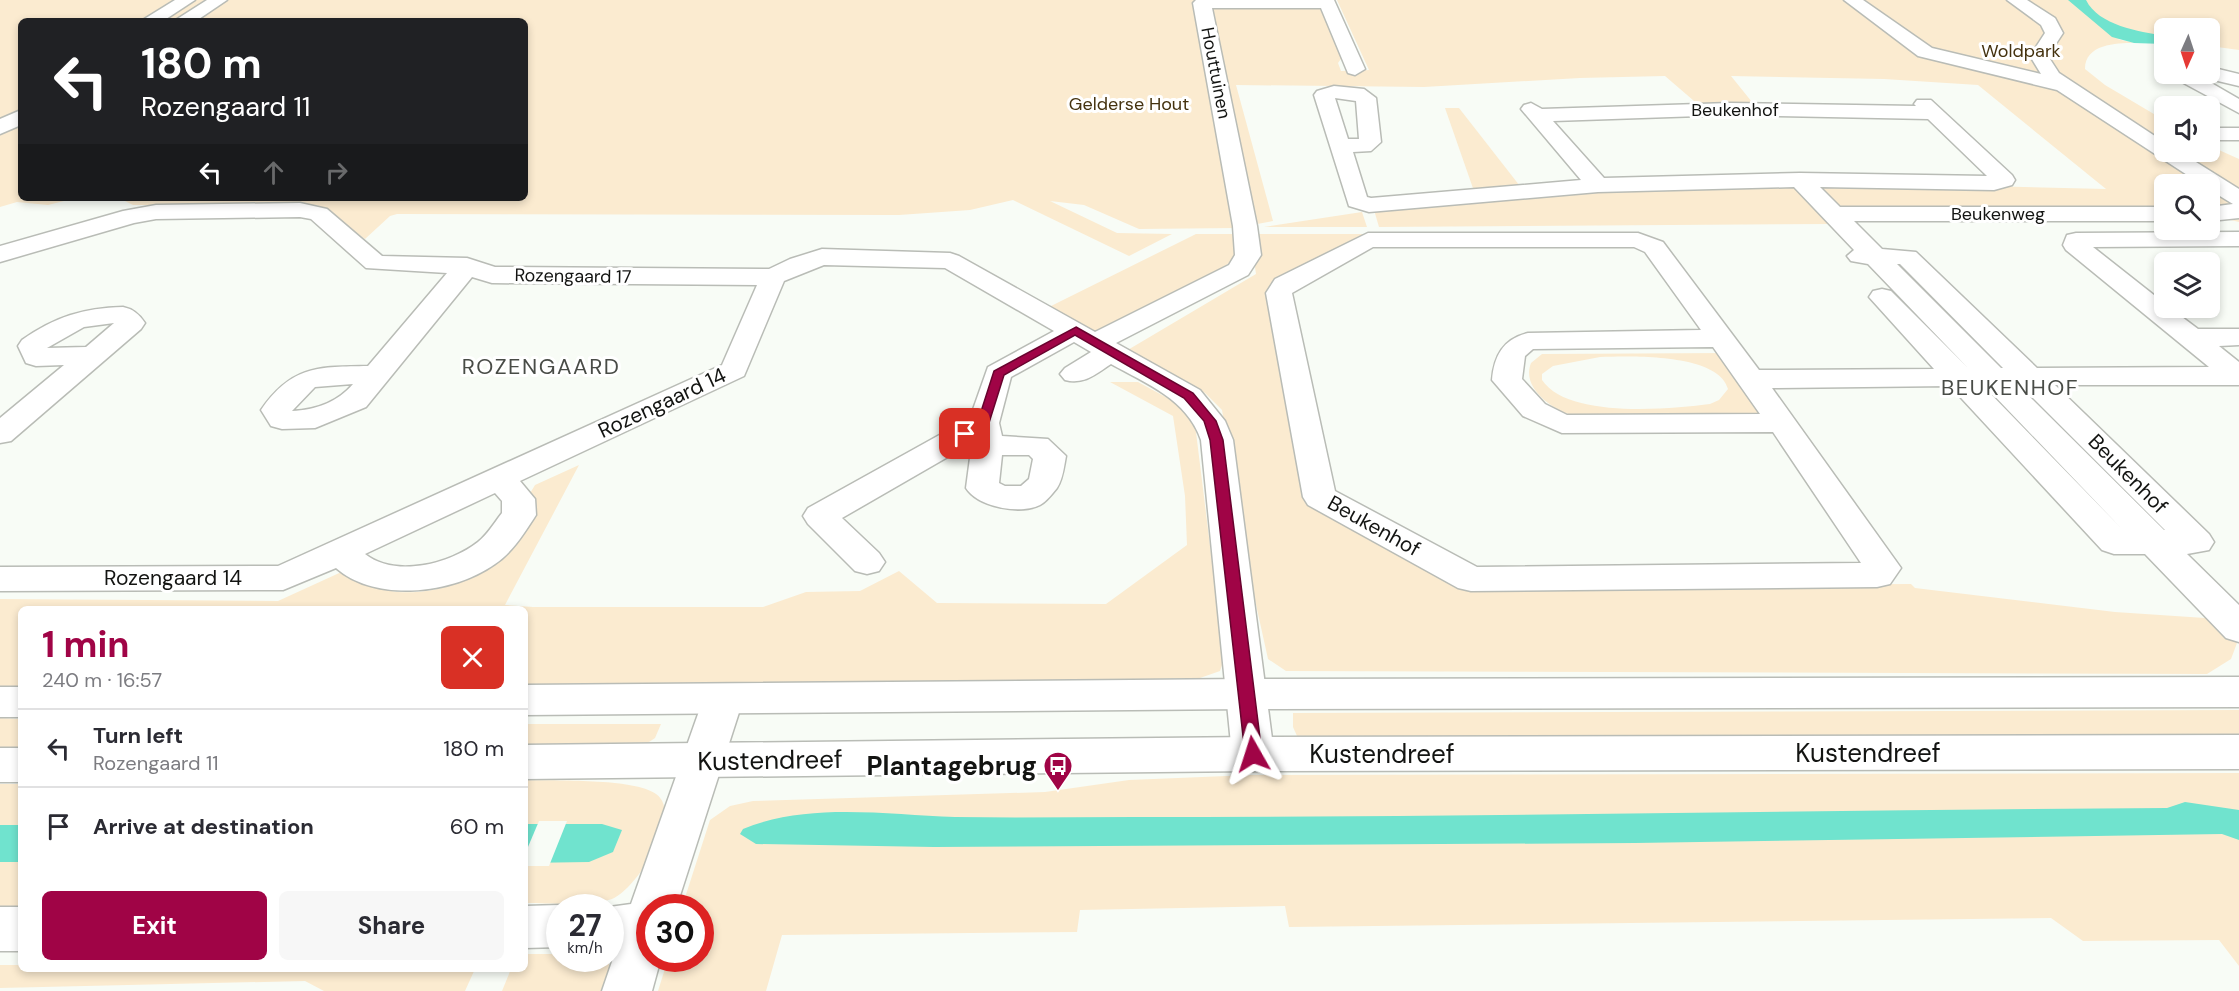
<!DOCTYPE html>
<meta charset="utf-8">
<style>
:root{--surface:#fff;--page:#f7f7f7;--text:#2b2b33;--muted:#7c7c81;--line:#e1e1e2;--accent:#a00446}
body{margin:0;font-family:"DM Sans",sans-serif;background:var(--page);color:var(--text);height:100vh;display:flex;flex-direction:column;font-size:22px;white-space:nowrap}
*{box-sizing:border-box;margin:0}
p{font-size:20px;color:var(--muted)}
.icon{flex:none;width:33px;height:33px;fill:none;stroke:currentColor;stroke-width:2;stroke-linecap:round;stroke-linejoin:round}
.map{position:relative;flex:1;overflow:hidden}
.side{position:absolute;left:18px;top:606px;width:510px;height:366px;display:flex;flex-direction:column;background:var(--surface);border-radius:9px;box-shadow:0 3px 9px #0003}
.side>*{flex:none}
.top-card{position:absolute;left:18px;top:18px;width:510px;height:183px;border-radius:9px;box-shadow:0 3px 9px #0003;background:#202124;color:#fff;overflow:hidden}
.needle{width:39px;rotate:183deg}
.controls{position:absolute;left:2154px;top:18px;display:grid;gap:12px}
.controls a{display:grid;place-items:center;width:66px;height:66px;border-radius:9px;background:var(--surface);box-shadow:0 3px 9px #0003;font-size:30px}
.speed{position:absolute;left:546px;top:894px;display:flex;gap:12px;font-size:30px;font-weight:700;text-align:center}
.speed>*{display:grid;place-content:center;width:78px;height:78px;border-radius:50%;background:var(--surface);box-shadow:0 3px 9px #0003;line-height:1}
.speed small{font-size:15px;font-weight:400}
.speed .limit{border:9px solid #d22;background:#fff;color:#111}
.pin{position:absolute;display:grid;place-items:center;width:51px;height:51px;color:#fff;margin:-26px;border-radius:12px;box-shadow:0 3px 9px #0006}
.me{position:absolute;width:66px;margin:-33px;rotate:354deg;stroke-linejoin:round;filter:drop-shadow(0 0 4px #0008)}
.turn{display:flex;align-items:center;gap:21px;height:126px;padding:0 24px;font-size:27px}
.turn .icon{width:78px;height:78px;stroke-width:2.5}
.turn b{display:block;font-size:42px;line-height:51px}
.lanes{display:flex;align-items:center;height:57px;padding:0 24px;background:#0003;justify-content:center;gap:30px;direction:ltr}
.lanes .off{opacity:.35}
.round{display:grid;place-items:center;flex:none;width:63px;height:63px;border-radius:9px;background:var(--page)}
.headline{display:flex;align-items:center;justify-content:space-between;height:102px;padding:0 24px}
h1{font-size:36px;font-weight:700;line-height:45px;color:var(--accent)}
.button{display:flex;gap:12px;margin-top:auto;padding:12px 24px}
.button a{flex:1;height:69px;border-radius:9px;background:var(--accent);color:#fff;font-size:24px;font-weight:700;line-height:69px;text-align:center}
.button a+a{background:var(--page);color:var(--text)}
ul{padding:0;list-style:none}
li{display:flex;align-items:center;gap:18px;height:78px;padding:0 24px;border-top:2px solid var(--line)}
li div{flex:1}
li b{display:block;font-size:22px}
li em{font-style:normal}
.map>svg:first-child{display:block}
.green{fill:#fbebd0;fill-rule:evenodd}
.water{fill:#70e3ce}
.pier{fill:#f8fcf6}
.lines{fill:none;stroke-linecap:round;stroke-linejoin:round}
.minor-casing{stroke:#b9bcb6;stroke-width:3}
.major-casing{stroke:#b9bcb6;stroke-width:3}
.minor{fill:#fff;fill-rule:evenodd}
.major{fill:#fff;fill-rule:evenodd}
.route{fill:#a00446;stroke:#68032e;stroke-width:1.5}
.labels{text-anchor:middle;stroke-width:6;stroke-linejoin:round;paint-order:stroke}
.far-park-label{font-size:18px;fill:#44320f;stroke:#fff}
.far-street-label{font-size:18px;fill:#131412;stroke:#fff}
.street-label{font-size:21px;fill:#131412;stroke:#fff}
.neighbourhood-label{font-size:22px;letter-spacing:1.5px;fill:#494c47;stroke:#fff}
.near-street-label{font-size:26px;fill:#131412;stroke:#fff}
.near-poi-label{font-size:26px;font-weight:bold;fill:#131412;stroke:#fff;text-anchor:end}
</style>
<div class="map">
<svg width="2239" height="991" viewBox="0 0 2239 991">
<rect width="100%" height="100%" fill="#f8fcf6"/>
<!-- green -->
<g class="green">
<path d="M0 0H1224L1320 6 1343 56 1338 63 1341 71 1369 70 1337 0H2239V50L2210 46V28H2164V40L2117 39 2134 43C2116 43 2085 44 2085 69L2105 85 2164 120V152H2210V146L2239 159V222L2210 215V184H2164V208H1847L1836 204 1819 187 1822 182 2106 189 1978 85 1884 79 1731 76 1756 107H1701L1665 76 1580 78 1424 87 1236 85 1273 221 1236 228 1139 229 1084 205 1050 201 1117 233 1172 234 1129 256 1013 200 970 210 899 215 397 214 390 216 365 239 332 216 308 214 318 205H133L119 198H525V21H21V198H76L48 205 17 202 0 207Z"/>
<polygon points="1445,108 1459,108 1523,190 1475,194"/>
<polygon points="1783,183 1799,188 1833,224 1379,227 1374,210 1525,196"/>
<polygon points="1362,212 1367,227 1264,227"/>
<polygon points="1196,234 1236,234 1239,257 1107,339 1047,308"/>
<polygon points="1250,234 1389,234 1289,281 1325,495 1497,586 1911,584 1915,588 2115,612 2220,619 2234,634 2237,643 2231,659 2207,674 1286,671 1268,659 1253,591 1222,410 1205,393 1126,351 1256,274"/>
<path d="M1727 353 1772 416 1571 415C1552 409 1521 388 1531 363L1542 354ZM1600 357C1629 356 1719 353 1728 389L1719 400 1710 404C1670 409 1568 419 1542 380V374L1553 366Z"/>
<path d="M1110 382H1138L1184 407 1195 424 1224 659 1220 671 1200 678 727 688 525 685V609H21V689H0V599L278 601 348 569C356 574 364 581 372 585 403 601 461 589 486 566L535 485 579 465 505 605 533 607H763L806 592 860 591 899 571 937 603 1106 604 1187 545 1185 496 1173 416Z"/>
<polygon points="2239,710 2239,739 1313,742 1297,736 1293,727 1293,713"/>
<polygon points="0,718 21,719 21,751 0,751"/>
<polygon points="525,724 661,724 655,738 643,746 525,749"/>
<polygon points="2239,773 2239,810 2230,810 2239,823 2239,966 2219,940 2083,941 2051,918 1289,927 1285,906 1080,910 1077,932 782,935 766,991 658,991 668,959 700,958 700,908 682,907 710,820 730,806 753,801 1045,792 1129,780 1251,775"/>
<path d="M525 780C554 781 634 778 656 794 685 814 636 890 612 899 589 907 550 903 525 903V849L535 824H525Z"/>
<rect x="0" y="784" width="21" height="41"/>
<rect x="0" y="862" width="21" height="50"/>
<polygon points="525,954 559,954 560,958 608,958 611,975 605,991 502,991 511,969 525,969"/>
<polygon points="0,965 21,965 21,969 475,969 465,991 324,991 305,981 0,988"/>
</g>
<!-- water -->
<g class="water">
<path d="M2068 0H2086C2099 26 2139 31 2164 36V44L2134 43 2112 37Z"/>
<path d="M2185 802 2239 810V840L2222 834 1635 843 934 847 756 844 740 834 743 829C809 802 886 815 955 817 1015 818 1075 817 1135 817 1479 817 1823 810 2167 808Z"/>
<polygon points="525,824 602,824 622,830 613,852 589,862 525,863"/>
<rect x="0" y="825" width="21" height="37"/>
</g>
<!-- pier -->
<polygon class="pier" points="539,821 567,821 549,866 525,866 525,854"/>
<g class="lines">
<!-- minor casing -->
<g class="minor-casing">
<g id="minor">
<path d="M1196 0H1334L1365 69 1355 75 1348 73 1321 8H1212L1257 226 1261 255 1248 275 1116 343 1200 390 1225 421 1233 440 1274 754 1268 766 1253 771 1238 766 1232 754 1201 440C1187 399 1147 384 1111 364 1096 374 1084 385 1065 380L1060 374 1065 368 1091 352 1074 342 1011 377 999 423 1002 436 1048 439 1066 456C1064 466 1063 479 1057 488 1053 493 1046 502 1040 505 1020 515 978 507 966 488L972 443 842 518 879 553 885 562 879 571 867 574 855 571 808 524 803 516 808 508 970 418 988 367 1054 331 945 268 824 265 784 281 744 376 520 481 535 499 536 515C525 532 512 553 495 564 453 594 376 603 336 568L283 590 0 591V567L278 566 722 365 757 285 492 283 472 277 366 407 315 428 282 429 271 426 261 410C292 365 319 367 368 366L447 273 366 268 311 219 300 217 156 219 134 223 0 262V246L123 211 156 205 300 203 327 209 382 256 467 258 495 267 769 269 790 259 822 249 950 253 959 256 1095 332 1229 265 1235 255 1233 226 1193 3ZM353 384C338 402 315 410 292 411L315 387ZM1002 455H1029L1033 459 1029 479 1021 486H1005L999 483ZM495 493 502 501V513C494 523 488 534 478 542 450 564 395 578 365 554Z"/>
<polygon points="1844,0 1863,0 1932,48 2041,74 2030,56 2045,33 2041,25 2007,0 2027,0 2055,18 2063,33 2048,56 2059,73 2164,142 2164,152 2180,152 2239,189 2239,218 2210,221 2210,207 2233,204 2210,190 2210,184 2201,184 2057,90 1918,56"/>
<polygon points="2210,67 2239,74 2239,86 2201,77 2239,99 2239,113 2178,80 2175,76 2177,74 2210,74"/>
<path d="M1334 86 1364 89 1376 98 1381 142 1371 151 1353 152 1367 197 1371 198 1581 180 1521 109 1524 105 1531 103 1542 109 1730 103 1916 106 1914 104 1917 100H1931L2012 175 2015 180 2012 185 1994 190 1820 187 1840 207H2164V221H1854L1882 249 1916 252 2037 368 2209 367 2066 250 2063 245 2067 235 2076 233 2239 232V246L2093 247 2164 303V308H2170L2198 329H2239V345L2219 346 2239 362V385H2055L2209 534 2214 542 2209 550 2187 554 2239 605V642L2226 638 2145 554H2114L2102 550 1950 386 1772 388 1901 568 1890 584 1877 587 1471 591 1458 588 1308 505 1303 497 1266 293 1275 279 1368 233H1638L1663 242 1759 370 1934 369 1869 297 1873 291 1882 289 1891 291 1968 368 1868 264 1851 261 1847 256 1854 250 1794 187 1598 192 1369 212 1349 206 1314 95 1317 91ZM1335 98 1356 101 1359 139H1348ZM1730 115 1928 119 1987 176 1800 173 1604 178 1553 121ZM1373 247H1634L1645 252 1701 330 1528 333C1503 339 1494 356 1492 380L1523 416 1562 433 1773 432 1861 563 1477 567 1335 491 1292 293ZM1897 264H1900L2003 368H2001ZM1713 347 1760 414 1567 415 1545 404 1522 379 1525 356 1533 349ZM1983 386H1985L2123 530ZM2019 386H2021L2165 530H2164Z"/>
<rect x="2210" y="128" width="29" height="12"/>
<path d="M123 307C133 309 139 314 145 323L141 329 11 441 0 443V418L64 365 36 366 26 363 18 346 22 340C55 317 83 308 123 307ZM114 323 86 347 47 348 84 327Z"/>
<polygon points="723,685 737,689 743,700 676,908 650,908 650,958 661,958 652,991 602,991 617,947 610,947 610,908 602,908 631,904 703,700 709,689"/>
<polygon points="560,905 568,908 560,908 560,947 525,948 525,906"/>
<rect x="0" y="907" width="21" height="44"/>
</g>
</g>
<!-- major casing -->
<g class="major-casing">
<g id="major">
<polygon points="175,0 195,0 163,21 141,21"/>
<polygon points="207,0 227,0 196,21 174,21"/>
<polygon points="21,110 21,125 0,134 0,119"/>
<polygon points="2239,677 2239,707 1247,709 525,715 525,685 1247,679"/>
<rect x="0" y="687" width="21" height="30"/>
<polygon points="2239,735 2239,769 1253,771 525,779 525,745 1253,737"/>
<rect x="0" y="748" width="21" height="34"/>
</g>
</g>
<!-- minor -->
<use href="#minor" class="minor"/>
<!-- major -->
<use href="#major" class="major"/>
</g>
<!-- route -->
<polygon class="route" points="1076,327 1193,393 1216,421 1223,440 1262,754 1259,759 1247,759 1245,754 1210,440 1204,421 1184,398 1075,335 1004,375 988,426 965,438 959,434 978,421 994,371"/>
<!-- icons -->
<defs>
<g id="bus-pin" transform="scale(1.5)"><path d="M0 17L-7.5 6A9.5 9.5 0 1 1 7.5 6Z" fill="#a00446" stroke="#fff"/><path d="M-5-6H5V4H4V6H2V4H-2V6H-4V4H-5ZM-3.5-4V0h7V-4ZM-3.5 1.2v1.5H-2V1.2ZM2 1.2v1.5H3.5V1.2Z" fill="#fff"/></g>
</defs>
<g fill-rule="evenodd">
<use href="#bus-pin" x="1058" y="766"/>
</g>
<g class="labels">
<!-- far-park labels -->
<g class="far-park-label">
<text x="2021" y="57">Woldpark</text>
<text x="1129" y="110">Gelderse Hout</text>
</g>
<!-- far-street labels -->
<g class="far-street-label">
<text transform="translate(1216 73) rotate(79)" y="6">Houttuinen</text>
<text x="1735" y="116">Beukenhof</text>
<text x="1998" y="220">Beukenweg</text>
<text transform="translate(573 276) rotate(1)" y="6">Rozengaard 17</text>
</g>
<!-- street labels -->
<g class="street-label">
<text transform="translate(662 403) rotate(-25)" y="7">Rozengaard 14</text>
<text transform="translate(2128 474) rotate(45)" y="7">Beukenhof</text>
<text transform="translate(1374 526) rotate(29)" y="7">Beukenhof</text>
<text x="173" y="585">Rozengaard 14</text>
</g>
<!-- neighbourhood labels -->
<g class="neighbourhood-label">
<text x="541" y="374">ROZENGAARD</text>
<text x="2010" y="395">BEUKENHOF</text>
</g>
<!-- near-street labels -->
<g class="near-street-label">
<text x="1868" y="762">Kustendreef</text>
<text x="1382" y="763">Kustendreef</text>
<text transform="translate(770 760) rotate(-1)" y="9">Kustendreef</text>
</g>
<!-- near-poi labels -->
<g class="near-poi-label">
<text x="1037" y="775">Plantagebrug</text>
</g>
</g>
</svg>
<div class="controls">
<a><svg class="needle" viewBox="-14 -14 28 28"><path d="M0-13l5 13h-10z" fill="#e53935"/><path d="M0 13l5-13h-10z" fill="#7c7c81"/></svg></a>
<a><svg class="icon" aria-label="sound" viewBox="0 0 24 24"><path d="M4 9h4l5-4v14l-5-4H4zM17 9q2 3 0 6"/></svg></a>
<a><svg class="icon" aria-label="search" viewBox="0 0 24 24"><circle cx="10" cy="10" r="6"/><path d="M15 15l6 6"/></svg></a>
<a><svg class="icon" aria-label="layers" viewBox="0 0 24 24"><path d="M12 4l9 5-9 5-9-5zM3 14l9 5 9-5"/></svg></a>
</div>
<div class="speed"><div>27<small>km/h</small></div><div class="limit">30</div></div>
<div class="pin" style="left:965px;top:434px;background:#d93025"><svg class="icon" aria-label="arrive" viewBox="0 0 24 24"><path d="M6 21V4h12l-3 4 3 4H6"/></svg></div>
<svg class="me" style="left:1253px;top:754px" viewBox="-20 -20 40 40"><path d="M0-17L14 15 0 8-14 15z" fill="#a00446" stroke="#fff" stroke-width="4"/></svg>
<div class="top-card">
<div class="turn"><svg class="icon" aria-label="left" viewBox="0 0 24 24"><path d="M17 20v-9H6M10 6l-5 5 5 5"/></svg><div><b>180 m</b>Rozengaard 11</div></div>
<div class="lanes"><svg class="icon" aria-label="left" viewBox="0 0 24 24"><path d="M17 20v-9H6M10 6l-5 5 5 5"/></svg><svg class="icon off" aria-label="ahead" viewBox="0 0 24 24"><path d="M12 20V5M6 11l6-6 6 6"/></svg><svg class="icon off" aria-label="right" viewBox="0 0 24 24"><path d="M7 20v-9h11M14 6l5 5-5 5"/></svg></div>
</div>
<section class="side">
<div class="headline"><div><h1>1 min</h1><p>240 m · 16:57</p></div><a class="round" style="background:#d93025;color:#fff"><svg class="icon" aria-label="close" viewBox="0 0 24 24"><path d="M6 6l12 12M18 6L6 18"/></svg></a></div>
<ul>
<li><svg class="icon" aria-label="left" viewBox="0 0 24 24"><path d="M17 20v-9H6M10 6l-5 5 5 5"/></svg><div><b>Turn left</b><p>Rozengaard 11</p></div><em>180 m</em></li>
<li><svg class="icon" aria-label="arrive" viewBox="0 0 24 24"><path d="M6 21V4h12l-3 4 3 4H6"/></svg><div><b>Arrive at destination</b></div><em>60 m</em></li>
</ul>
<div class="button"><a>Exit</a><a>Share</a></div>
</section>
</div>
